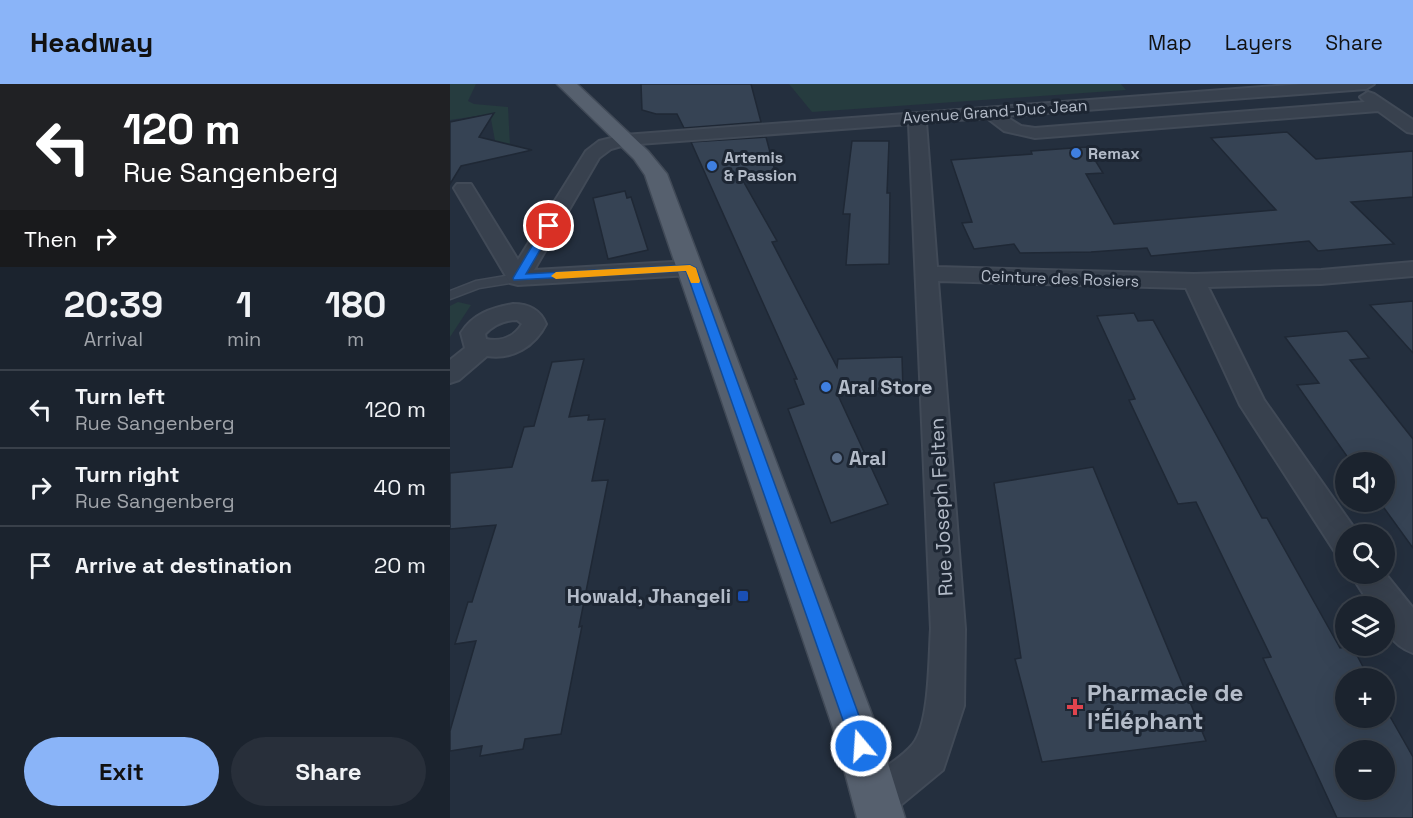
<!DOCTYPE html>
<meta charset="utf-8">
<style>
:root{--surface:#1b232e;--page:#282f3a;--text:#f1f3f6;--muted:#a0a4aa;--line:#39404a;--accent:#8ab4f8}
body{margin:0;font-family:"Space Grotesk",sans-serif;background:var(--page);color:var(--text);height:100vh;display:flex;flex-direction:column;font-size:22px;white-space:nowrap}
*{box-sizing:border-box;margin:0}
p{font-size:20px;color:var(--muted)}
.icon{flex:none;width:33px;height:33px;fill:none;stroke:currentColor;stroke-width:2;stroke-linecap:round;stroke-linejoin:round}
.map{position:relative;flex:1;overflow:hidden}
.details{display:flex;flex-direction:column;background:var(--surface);width:450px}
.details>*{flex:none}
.guide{background:#202124;color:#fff;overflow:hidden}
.controls{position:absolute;left:885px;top:368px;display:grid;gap:12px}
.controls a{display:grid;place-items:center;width:60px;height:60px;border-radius:50%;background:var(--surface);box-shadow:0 6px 24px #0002,0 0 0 2px var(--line);font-size:30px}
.pin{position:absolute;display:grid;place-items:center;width:51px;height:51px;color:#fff;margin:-26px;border:3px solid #fff;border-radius:50%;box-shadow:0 2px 6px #0007}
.me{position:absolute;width:66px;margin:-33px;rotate:342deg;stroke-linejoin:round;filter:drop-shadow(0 0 4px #0008)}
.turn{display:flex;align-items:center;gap:21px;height:126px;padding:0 24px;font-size:27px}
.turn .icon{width:78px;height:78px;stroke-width:2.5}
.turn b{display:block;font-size:42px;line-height:51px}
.then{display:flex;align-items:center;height:57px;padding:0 24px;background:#0003;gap:12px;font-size:22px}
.eta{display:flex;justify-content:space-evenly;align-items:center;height:102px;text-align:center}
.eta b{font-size:36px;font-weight:800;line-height:42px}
.action{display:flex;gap:12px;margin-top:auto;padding:12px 24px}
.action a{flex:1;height:69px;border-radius:36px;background:var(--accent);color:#111;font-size:24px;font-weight:800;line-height:69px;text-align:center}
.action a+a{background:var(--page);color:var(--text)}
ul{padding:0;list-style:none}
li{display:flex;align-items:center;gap:18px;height:78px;padding:0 24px;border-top:2px solid var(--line)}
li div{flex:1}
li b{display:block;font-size:22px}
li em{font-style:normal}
header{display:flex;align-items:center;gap:36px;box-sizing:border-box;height:84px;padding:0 30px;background:var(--accent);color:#111}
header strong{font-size:28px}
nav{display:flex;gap:33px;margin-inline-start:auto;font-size:21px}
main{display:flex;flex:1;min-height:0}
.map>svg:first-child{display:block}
.green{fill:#263c3f}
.building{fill:#364354;stroke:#1f2835;stroke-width:1.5;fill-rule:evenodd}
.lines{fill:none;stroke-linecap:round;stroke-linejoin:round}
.service-casing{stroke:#414a57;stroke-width:3}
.minor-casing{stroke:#414a57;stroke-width:4}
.primary-casing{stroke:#414a57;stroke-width:3}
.service{fill:#38414e;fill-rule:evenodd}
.minor{fill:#38414e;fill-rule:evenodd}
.primary{fill:#56606e;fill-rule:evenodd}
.route{fill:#1a73e8;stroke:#114b97;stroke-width:1.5}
.slow{fill:#f59e0b}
.shop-dot{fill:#3f7fe0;stroke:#1d2633;stroke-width:2}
.service-dot{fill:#5c6f8a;stroke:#1d2633;stroke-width:2}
.transit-dot{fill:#1a4fb4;stroke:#1d2633;stroke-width:2}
.health-dot{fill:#e0444e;stroke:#1d2633;stroke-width:2}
.labels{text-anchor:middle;stroke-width:6;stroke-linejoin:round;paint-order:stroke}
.far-street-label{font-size:16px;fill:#b4bcc9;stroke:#1d2633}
.far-poi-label{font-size:16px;font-weight:bold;fill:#b4bcc9;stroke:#1d2633;text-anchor:start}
.poi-label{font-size:20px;font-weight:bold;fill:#b4bcc9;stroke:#1d2633;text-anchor:start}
.street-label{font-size:20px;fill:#b4bcc9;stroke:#1d2633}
.near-poi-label{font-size:24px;font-weight:bold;fill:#b4bcc9;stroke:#1d2633;text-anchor:start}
</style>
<header>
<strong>Headway</strong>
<nav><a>Map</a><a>Layers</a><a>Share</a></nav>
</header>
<main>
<section class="details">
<div class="guide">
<div class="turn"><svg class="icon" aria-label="left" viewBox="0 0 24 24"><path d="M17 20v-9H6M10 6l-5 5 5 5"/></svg><div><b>120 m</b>Rue Sangenberg</div></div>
<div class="then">Then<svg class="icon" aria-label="right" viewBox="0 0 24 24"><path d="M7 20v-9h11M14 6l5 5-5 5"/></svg></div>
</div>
<div class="eta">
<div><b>20:39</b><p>Arrival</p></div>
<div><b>1</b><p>min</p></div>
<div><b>180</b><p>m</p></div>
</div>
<ul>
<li><svg class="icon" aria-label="left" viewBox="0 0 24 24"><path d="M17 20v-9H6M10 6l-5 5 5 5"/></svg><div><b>Turn left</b><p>Rue Sangenberg</p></div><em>120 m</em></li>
<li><svg class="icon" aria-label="right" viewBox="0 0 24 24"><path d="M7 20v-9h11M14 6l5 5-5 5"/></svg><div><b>Turn right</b><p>Rue Sangenberg</p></div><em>40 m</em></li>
<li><svg class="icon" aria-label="arrive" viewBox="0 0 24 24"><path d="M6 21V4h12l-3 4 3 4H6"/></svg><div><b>Arrive at destination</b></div><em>20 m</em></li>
</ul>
<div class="action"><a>Exit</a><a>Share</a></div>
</section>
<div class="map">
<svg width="963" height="734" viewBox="0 0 963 734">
<rect width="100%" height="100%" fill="#242f3e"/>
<!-- green -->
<g class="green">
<polygon points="0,0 26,0 18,17 24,20 58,23 60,62 47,67 40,30 0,36"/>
<polygon points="339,0 671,0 676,6 362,28"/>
<polygon points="8,218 21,221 0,253 0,222"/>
</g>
<!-- building -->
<g class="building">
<polygon points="191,0 301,0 311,38 234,44 227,30 206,30 192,26"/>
<polygon points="44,29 29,53 82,66 11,82 0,100 0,38"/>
<polygon points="837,48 866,75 963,67 963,113 901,118 944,160 868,167 859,157 701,172 697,164 641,168 570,169 564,160 524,165 512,139 522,138 501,76 582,70 581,67 637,63 653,89 636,90 664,140 826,126 761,54"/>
<polygon points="316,53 325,87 292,95 327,157 322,158 387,283 388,275 452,273 453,306 387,309 438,420 381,439 338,325 354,320 344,295 347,295 241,58"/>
<polygon points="402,57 439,57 437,109 440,109 439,180 396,181 400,130 393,130"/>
<polygon points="175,107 177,114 181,113 198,166 158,175 143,114"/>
<polygon points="963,217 963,269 920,221"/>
<path d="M684 229 688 237 703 236 812 434H817L890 564 902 562 919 594H896V633H934V622L963 673V734H887L813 574 821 573 746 418 728 420 679 316 685 315 647 232ZM896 666H934V705H896Z"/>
<polygon points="897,247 919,274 900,276 963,355 963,464 929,417 934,417 934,378 901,378 847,301 869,299 835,253"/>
<polygon points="134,275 119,333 139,331 138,336 155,335 142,397 158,396 129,543 132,542 111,650 75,655 73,665 30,672 32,662 0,667 0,647 26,557 5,560 18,518 22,518 46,441 0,445 0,389 62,383 74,343 84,342 102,278"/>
<polygon points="643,383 756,657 592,678 565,575 571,574 544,399"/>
</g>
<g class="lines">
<!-- service casing -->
<g class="service-casing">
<polygon id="service" points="68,190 72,191 72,197 29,204 0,215 0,207 26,197"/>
</g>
<!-- minor casing -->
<g class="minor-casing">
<g id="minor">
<path d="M853 0H924L916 5 555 32 571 42 585 44 915 18 910 13 918 8 924 10 963 36V49L957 48 928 27 585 54 554 47 537 34 476 38 487 183 744 190 871 186 963 178V192L871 200 758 203 814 316 907 448 908 450H896V472L885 468 790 321 736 204 488 197 515 545 514 622 493 686 441 729 430 734 413 729 407 715C418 687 445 682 463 660 480 639 479 572 481 545L459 40 175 61 161 65 149 74 84 186 240 177 248 179 251 184 248 189 240 191 68 201 60 199 4 104 7 100H21L68 176 136 67 149 57 174 51Z"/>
<path d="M63 220C78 220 90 225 96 240 85 262 63 276 37 272L9 296 0 299V276L15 264 11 249C23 230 41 224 63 220ZM67 236 72 240C64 253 51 258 36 255L35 250C44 241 54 236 67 236Z"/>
<path d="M934 488 963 524V569C940 560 934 545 934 522H921L900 489Z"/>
</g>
</g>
<!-- primary casing -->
<g class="primary-casing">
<polygon id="primary" points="107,0 127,0 198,67 217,90 427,644 455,734 407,734 383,644 195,91 184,75"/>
</g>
<!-- service -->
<use href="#service" class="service"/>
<!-- minor -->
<use href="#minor" class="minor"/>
<!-- primary -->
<use href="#primary" class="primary"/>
</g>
<!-- route -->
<polygon class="route" points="99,139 104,142 76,190 240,181 246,184 420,662 417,668 411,671 404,668 402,662 236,187 64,196 63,194 94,142"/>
<!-- slow -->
<polygon class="slow" points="240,181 246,184 250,197 249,199 241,199 236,187 106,195 101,192 106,188"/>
<!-- markers -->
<g class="shop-dot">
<circle cx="626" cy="69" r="6"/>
<circle cx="262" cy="82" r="6"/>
<circle cx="376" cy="303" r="6"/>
</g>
<circle class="service-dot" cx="387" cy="374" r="6"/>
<rect class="transit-dot" x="287" y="506" width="12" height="12" rx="3"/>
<path class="health-dot" d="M622 614h6v6h6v6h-6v6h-6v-6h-6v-6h6z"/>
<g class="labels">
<!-- far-street labels -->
<g class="far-street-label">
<text transform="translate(545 27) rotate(-4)" y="6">Avenue Grand-Duc Jean</text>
<text transform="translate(610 194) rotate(2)" y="6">Ceinture des Rosiers</text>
</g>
<!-- far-poi labels -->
<g class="far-poi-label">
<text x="638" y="75">Remax</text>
<text x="274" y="79">Artemis<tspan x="274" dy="18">&amp; Passion</tspan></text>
</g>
<!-- poi labels -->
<g class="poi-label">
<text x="388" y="310">Aral Store</text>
<text x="399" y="381">Aral</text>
<text x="281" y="519" text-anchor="end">Howald, Jhangeli</text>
</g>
<!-- street labels -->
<g class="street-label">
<text transform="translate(491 423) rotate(-93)" y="7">Rue Joseph Felten</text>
</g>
<!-- near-poi labels -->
<g class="near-poi-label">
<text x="637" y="617">Pharmacie de<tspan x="637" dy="28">l'Éléphant</tspan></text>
</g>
</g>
</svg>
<div class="controls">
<a><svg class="icon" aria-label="sound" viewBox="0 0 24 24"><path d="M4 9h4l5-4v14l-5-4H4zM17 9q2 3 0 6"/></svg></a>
<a><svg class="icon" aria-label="search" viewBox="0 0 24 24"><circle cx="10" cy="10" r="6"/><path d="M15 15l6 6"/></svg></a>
<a><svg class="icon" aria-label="layers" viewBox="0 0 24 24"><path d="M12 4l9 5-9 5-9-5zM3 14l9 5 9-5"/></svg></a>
<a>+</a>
<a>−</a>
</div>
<div class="pin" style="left:99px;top:142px;background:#d93025"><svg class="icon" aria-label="arrive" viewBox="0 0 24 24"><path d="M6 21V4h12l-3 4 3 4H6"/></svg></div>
<svg class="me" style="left:411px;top:662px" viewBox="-20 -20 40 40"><circle r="17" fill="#1a73e8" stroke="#fff" stroke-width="3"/><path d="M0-11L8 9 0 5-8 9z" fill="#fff"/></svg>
</div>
</main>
